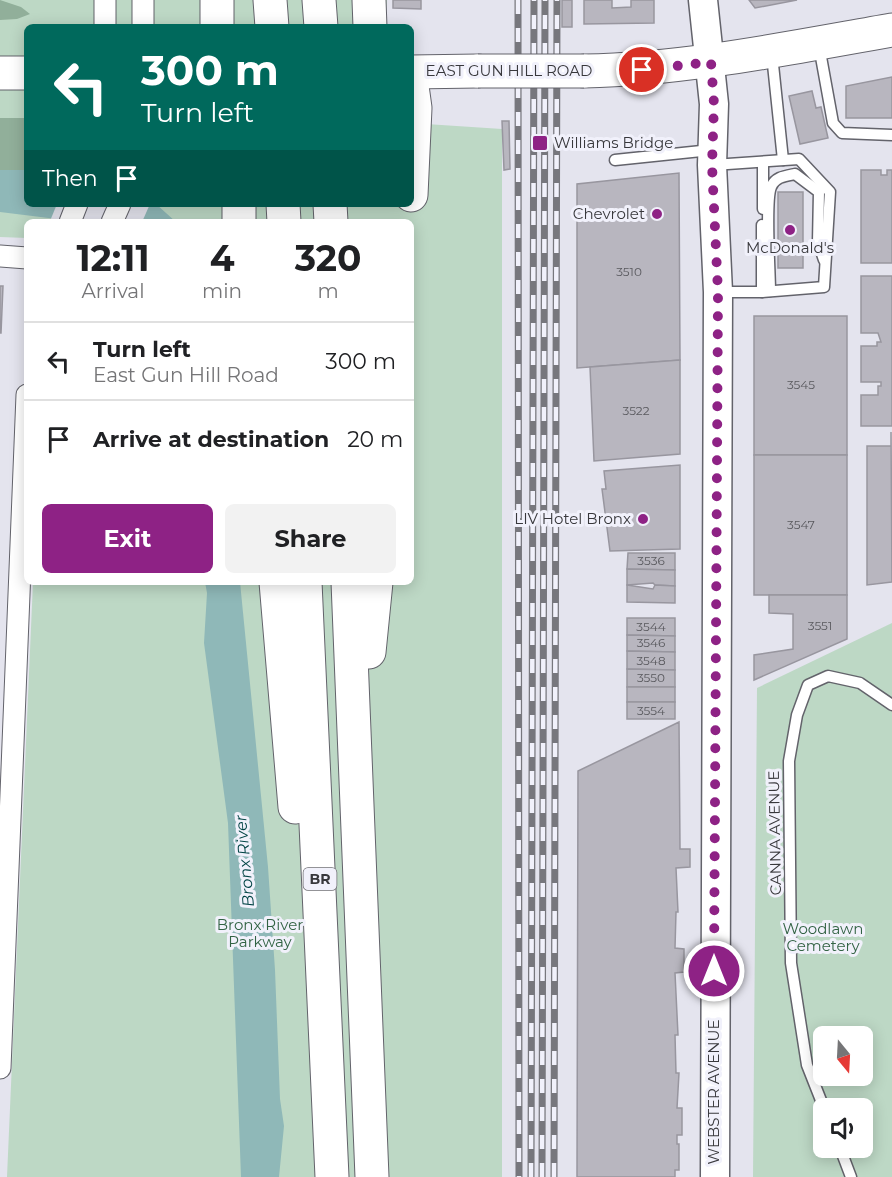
<!DOCTYPE html>
<style>
:root{--surface:#fff;--page:#f2f2f2;--text:#202124;--muted:#757577;--line:#e0e0e0;--accent:#8e2285}
body{margin:0;font-family:Montserrat,sans-serif;background:var(--page);color:var(--text);height:100vh;display:flex;flex-direction:column;font-size:22px;white-space:nowrap}
*{box-sizing:border-box;margin:0}
p{font-size:20px;color:var(--muted)}
.icon{flex:none;width:33px;height:33px;fill:none;stroke:currentColor;stroke-width:2;stroke-linecap:round;stroke-linejoin:round}
.map{position:relative;flex:1;overflow:hidden}
.panel{position:absolute;left:24px;top:219px;width:390px;height:366px;display:flex;flex-direction:column;background:var(--surface);border-radius:9px;box-shadow:0 3px 15px #0003}
.panel>*{flex:none}
.hud{position:absolute;left:24px;top:24px;width:390px;height:183px;border-radius:9px;box-shadow:0 3px 15px #0003;background:#00695c;color:#fff;overflow:hidden}
.needle{width:39px;rotate:162deg}
.tools{position:absolute;left:813px;top:1026px;display:grid;gap:12px}
.tools a{display:grid;place-items:center;width:60px;height:60px;border-radius:9px;background:var(--surface);box-shadow:0 3px 15px #0003;font-size:30px}
.pin{position:absolute;display:grid;place-items:center;width:51px;height:51px;color:#fff;margin:-26px;border:3px solid #fff;border-radius:50%;box-shadow:0 2px 6px #0007}
.me{position:absolute;width:66px;margin:-33px;rotate:0deg;stroke-linejoin:round;filter:drop-shadow(0 0 4px #0008)}
.turn{display:flex;align-items:center;gap:21px;height:126px;padding:0 18px;font-size:27px}
.turn .icon{width:78px;height:78px;stroke-width:2.5}
.turn b{display:block;font-size:42px;line-height:51px}
.then{display:flex;align-items:center;height:57px;padding:0 18px;background:#0003;gap:12px;font-size:22px}
.eta{display:flex;justify-content:space-evenly;align-items:center;height:102px;text-align:center}
.eta b{font-size:36px;font-weight:700;line-height:42px}
.button{display:flex;gap:12px;margin-top:auto;padding:12px 18px}
.button a{flex:1;height:69px;border-radius:9px;background:var(--accent);color:#fff;font-size:24px;font-weight:700;line-height:69px;text-align:center}
.button a+a{background:var(--page);color:var(--text)}
ul{padding:0;list-style:none}
li{display:flex;align-items:center;gap:18px;height:78px;padding:0 18px;border-top:2px solid var(--line)}
li div{flex:1}
li b{display:block;font-size:22px}
li em{font-style:normal}
.map>svg:first-child{display:block}
.green{fill:#bdd8c5;fill-rule:evenodd}
.forest{fill:#91af9a}
.water{fill:#8fb8b8}
.pier{fill:#e4e4ee}
.building{fill:#b8b6bf;stroke:#98969f;stroke-width:1.5}
.lines{fill:none;stroke-linecap:round;stroke-linejoin:round}
.service-casing{stroke:#63636b;stroke-width:13}
.minor-casing{stroke:#63636b;stroke-width:23}
.secondary-casing{stroke:#63636b;stroke-width:31}
.primary-casing{stroke:#63636b;stroke-width:35}
.motorway-casing{stroke:#63636b;stroke-width:35}
.service{stroke:#fff;stroke-width:10}
.minor{stroke:#fff;stroke-width:21}
.secondary{stroke:#fff;stroke-width:28}
.primary{stroke:#fff;stroke-width:33}
.motorway{stroke:#fff;stroke-width:33}
.rail-casing{stroke:#77777d;stroke-width:7}
.rail{stroke:#f1f1fb;stroke-width:4.5;stroke-dasharray:14;stroke-linecap:butt}
.primary-bridge-casing{stroke:#63636b;stroke-width:35;stroke-linecap:butt}
.primary-bridge{stroke:#fff;stroke-width:33}
.route{stroke:#8e2285;stroke-width:10;stroke-dasharray:0 18}
.poi-dot{fill:#8e2285;stroke:#f1f1fb;stroke-width:2}
.labels{text-anchor:middle;stroke-width:6;stroke-linejoin:round;paint-order:stroke}
.number-label{font-size:12px;fill:#58585d}
.shield{fill:#f1f1fb;stroke:#707075;stroke-width:1.5}
.shield-label{font-size:14px;font-weight:bold;fill:#38383c}
.street-label{font-size:15px;fill:#38383c;stroke:#f1f1fb}
.poi-label{font-size:15px;fill:#38383c;stroke:#f1f1fb;text-anchor:end}
.park-label{font-size:15px;fill:#326344;stroke:#f1f1fb}
.water-label{font-size:16px;font-style:italic;fill:#004344;stroke:#f1f1fb}
</style>
<div class="map">
<svg width="892" height="1177" viewBox="0 0 892 1177">
<rect width="100%" height="100%" fill="#e4e4ee"/>
<!-- green -->
<g class="green">
<polygon points="0,0 387,0 385,27 27,27 27,204 411,204 411,123 502,129 502,1177 7,1177 33,582 411,582 411,222 27,222 27,238 0,237"/>
<path d="M892 623V1177H753L757 688ZM824 1036H862V1076H824ZM824 1108H862V1148H824Z"/>
</g>
<!-- forest -->
<g class="forest">
<polygon points="0,0 21,7 30,14 17,19 0,20"/>
<rect x="0" y="118" width="27" height="52"/>
</g>
<!-- water -->
<g class="water">
<polygon points="0,170 27,170 27,204 156,204 176,222 81,222 0,212"/>
<polygon points="205,582 240,582 268,867 275,970 280,1099 284,1126 279,1177 241,1177 228,823 204,643 207,593"/>
</g>
<!-- pier -->
<polygon class="pier" points="57,204 150,204 142,222 50,221"/>
<!-- building -->
<g class="building">
<polygon points="393,0 421,0 421,9 393,8"/>
<rect x="562" y="0" width="10" height="27"/>
<polygon points="584,0 612,0 612,8 631,7 631,0 654,0 654,23 584,24"/>
<polygon points="749,0 797,0 755,8"/>
<polygon points="892,77 892,118 846,118 846,86"/>
<polygon points="812,91 816,108 821,107 828,138 800,144 789,96"/>
<polygon points="502,121 509,121 510,169 504,170"/>
<polygon points="861,170 881,170 881,175 887,175 887,170 892,170 892,263 861,263"/>
<polygon points="679,173 680,360 577,368 577,184"/>
<rect x="778" y="192" width="25" height="76"/>
<polygon points="861,276 892,276 892,426 861,426 861,395 878,395 878,386 881,386 881,382 861,382 861,346 877,346 877,342 881,342 878,333 861,333"/>
<polygon points="0,286 3,286 1,333 0,333"/>
<rect x="754" y="316" width="93" height="139"/>
<polygon points="680,360 680,454 594,461 590,367"/>
<polygon points="891,432 892,582 867,585 867,446 891,446"/>
<rect x="754" y="455" width="93" height="140"/>
<polygon points="680,465 680,549 610,551 602,489 606,489 604,471"/>
<polygon points="628,553 675,553 675,570 627,569"/>
<polygon points="627,569 675,570 675,586 655,585 653,583 627,585"/>
<polygon points="627,585 653,589 655,585 675,586 675,603 627,602"/>
<polygon points="769,595 847,595 847,639 754,680 754,655 793,649 793,614 769,613"/>
<polygon points="627,618 675,618 675,636 627,635"/>
<polygon points="627,635 675,636 675,652 627,651"/>
<polygon points="627,651 675,652 675,670 627,669"/>
<polygon points="627,669 675,670 675,687 627,687"/>
<rect x="627" y="687" width="48" height="15"/>
<rect x="627" y="702" width="48" height="17"/>
<polygon points="679,722 680,849 690,849 690,867 676,868 678,912 676,912 675,948 684,949 684,972 675,973 678,1035 675,1035 676,1073 679,1073 677,1108 682,1108 682,1135 677,1135 677,1144 679,1144 679,1170 675,1170 675,1177 577,1177 578,771"/>
</g>
<g class="lines">
<!-- service casing -->
<g class="service-casing">
<g id="service">
<polyline points="819,46 833,123 842,133 892,135"/>
<polyline points="772,55 783,160"/>
<polyline points="615,160 711,150"/>
<polyline points="713,165 799,159 830,192 824,287 762,292 719,292"/>
<polyline points="763,209 763,162"/>
<path d="M770 291C770 272 765 201 771 187 775 177 785 176 795 174L819 192 818 242 824 260"/>
<polyline points="762,292 762,225"/>
<polyline points="824,1108 807,1065 791,963 789,761 797,715 808,685 828,676 860,683 892,705"/>
<polyline points="840,1148 851,1177"/>
</g>
</g>
<!-- minor casing -->
<g class="minor-casing">
<g id="minor">
<polyline points="105,27 105,0"/>
<polyline points="143,27 143,0"/>
<polyline points="70,222 77,204"/>
<polyline points="112,222 120,204"/>
<polyline points="0,256 27,258"/>
<polyline points="0,1068 27,395"/>
</g>
</g>
<!-- secondary casing -->
<g class="secondary-casing">
<polyline id="secondary" points="703,0 714,104 712,165 718,292 715,1177"/>
</g>
<!-- primary casing -->
<g class="primary-casing">
<g id="primary">
<path d="M584 71C688 69 789 48 892 30"/>
<polyline points="411,72 478,71"/>
<polyline points="0,73 27,73"/>
</g>
</g>
<!-- motorway casing -->
<g class="motorway-casing">
<g id="motorway">
<polyline points="217,0 217,27"/>
<polyline points="270,0 272,27"/>
<polyline points="319,0 321,27"/>
<polyline points="369,0 370,27"/>
<polyline points="411,79 415,108 411,195"/>
<polyline points="239,204 239,222"/>
<polyline points="283,204 284,222"/>
<polyline points="330,204 331,222"/>
<polyline points="276,582 295,807"/>
<polyline points="305,582 332,1177"/>
<polyline points="348,582 372,1177"/>
<polyline points="369,652 376,582"/>
</g>
</g>
<!-- service -->
<use href="#service" class="service"/>
<!-- minor -->
<use href="#minor" class="minor"/>
<!-- secondary -->
<use href="#secondary" class="secondary"/>
<!-- primary -->
<use href="#primary" class="primary"/>
<!-- motorway -->
<use href="#motorway" class="motorway"/>
<!-- rail casing -->
<g class="rail-casing">
<g id="rail">
<polyline points="518,0 519,1177"/>
<polyline points="531,1177 534,0"/>
<polyline points="542,1177 545,0"/>
<polyline points="554,1177 557,0"/>
</g>
</g>
<!-- rail -->
<use href="#rail" class="rail"/>
<!-- primary-bridge casing -->
<g class="primary-bridge-casing">
<polyline id="primary-bridge" points="478,71 584,71"/>
</g>
<!-- primary-bridge -->
<use href="#primary-bridge" class="primary-bridge"/>
</g>
<g class="lines">
<!-- route -->
<polyline class="route" points="642,70 711,62 714,104 712,165 718,292 714,971"/>
</g>
<!-- markers -->
<g class="poi-dot">
<rect x="532" y="135" width="16" height="16" rx="3"/>
<circle cx="657" cy="214" r="6"/>
<circle cx="790" cy="230" r="6"/>
<circle cx="643" cy="519" r="6"/>
</g>
<g class="labels">
<!-- number labels -->
<g class="number-label">
<text x="629" y="276">3510</text>
<text x="801" y="389">3545</text>
<text x="636" y="415">3522</text>
<text x="801" y="529">3547</text>
<text x="651" y="565">3536</text>
<text x="820" y="630">3551</text>
<text x="651" y="631">3544</text>
<text x="651" y="647">3546</text>
<text x="651" y="665">3548</text>
<text x="651" y="682">3550</text>
<text x="651" y="715">3554</text>
</g>
<!-- shield labels -->
<rect class="shield" x="303.5" y="868" width="33" height="22" rx="4.5"/>
<g class="shield-label">
<text x="320" y="884">BR</text>
</g>
<!-- street labels -->
<g class="street-label">
<text x="509" y="76">EAST GUN HILL ROAD</text>
<text transform="translate(775 833) rotate(-91)" y="5">CANNA AVENUE</text>
<text transform="translate(714 1092) rotate(-90)" y="5">WEBSTER AVENUE</text>
</g>
<!-- poi labels -->
<g class="poi-label">
<text x="554" y="148" text-anchor="start">Williams Bridge</text>
<text x="645" y="219">Chevrolet</text>
<text x="790" y="253" text-anchor="middle">McDonald's</text>
<text x="631" y="524">LIV Hotel Bronx</text>
</g>
<!-- park labels -->
<g class="park-label">
<text x="260" y="930">Bronx River<tspan x="260" dy="17">Parkway</tspan></text>
<text x="823" y="934">Woodlawn<tspan x="823" dy="17">Cemetery</tspan></text>
</g>
<!-- water labels -->
<g class="water-label">
<text transform="translate(244 861) rotate(-95)" y="6">Bronx River</text>
</g>
</g>
</svg>
<div class="tools">
<a><svg class="needle" viewBox="-14 -14 28 28"><path d="M0-13l5 13h-10z" fill="#e53935"/><path d="M0 13l5-13h-10z" fill="#757577"/></svg></a>
<a><svg class="icon" aria-label="sound" viewBox="0 0 24 24"><path d="M4 9h4l5-4v14l-5-4H4zM17 9q2 3 0 6"/></svg></a>
</div>
<div class="pin" style="left:642px;top:70px;background:#d93025"><svg class="icon" aria-label="arrive" viewBox="0 0 24 24"><path d="M6 21V4h12l-3 4 3 4H6"/></svg></div>
<svg class="me" style="left:714px;top:971px" viewBox="-20 -20 40 40"><circle r="17" fill="#8e2285" stroke="#fff" stroke-width="3"/><path d="M0-11L8 9 0 5-8 9z" fill="#fff"/></svg>
<div class="hud">
<div class="turn"><svg class="icon" aria-label="left" viewBox="0 0 24 24"><path d="M17 20v-9H6M10 6l-5 5 5 5"/></svg><div><b>300 m</b>Turn left</div></div>
<div class="then">Then<svg class="icon" aria-label="arrive" viewBox="0 0 24 24"><path d="M6 21V4h12l-3 4 3 4H6"/></svg></div>
</div>
<section class="panel">
<div class="eta">
<div><b>12:11</b><p>Arrival</p></div>
<div><b>4</b><p>min</p></div>
<div><b>320</b><p>m</p></div>
</div>
<ul>
<li><svg class="icon" aria-label="left" viewBox="0 0 24 24"><path d="M17 20v-9H6M10 6l-5 5 5 5"/></svg><div><b>Turn left</b><p>East Gun Hill Road</p></div><em>300 m</em></li>
<li><svg class="icon" aria-label="arrive" viewBox="0 0 24 24"><path d="M6 21V4h12l-3 4 3 4H6"/></svg><div><b>Arrive at destination</b></div><em>20 m</em></li>
</ul>
<div class="button"><a>Exit</a><a>Share</a></div>
</section>
</div>
